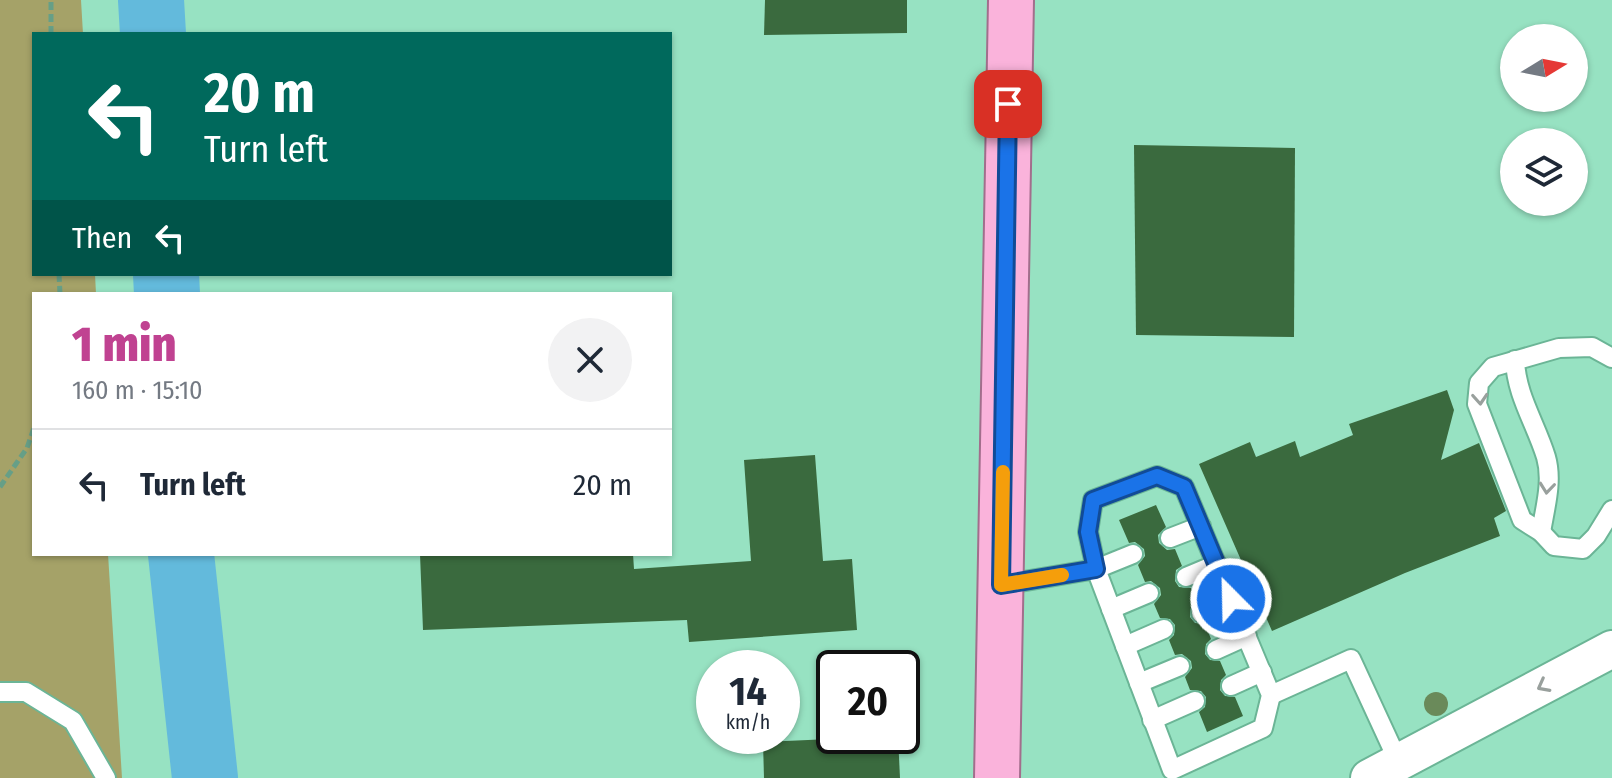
<!DOCTYPE html>
<meta charset="utf-8">
<style>
:root{--surface:#fff;--page:#f2f2f3;--text:#1f2937;--muted:#747a83;--line:#e0e1e3;--accent:#c04291}
body{margin:0;font-family:"Fira Sans Condensed",sans-serif;background:var(--page);color:var(--text);height:100vh;display:flex;flex-direction:column;font-size:30px;white-space:nowrap}
*{box-sizing:border-box;margin:0}
p{font-size:26px;color:var(--muted)}
.icon{flex:none;width:44px;height:44px;fill:none;stroke:currentColor;stroke-width:2;stroke-linecap:round;stroke-linejoin:round}
.map{position:relative;flex:1;overflow:hidden}
.panel{position:absolute;left:32px;top:292px;width:640px;height:264px;display:flex;flex-direction:column;background:var(--surface);border-radius:0px;box-shadow:0 2px 6px #0004}
.panel>*{flex:none}
.guide{position:absolute;left:32px;top:32px;width:640px;height:244px;border-radius:0px;box-shadow:0 2px 6px #0004;background:#00695c;color:#fff;overflow:hidden}
.needle{width:52px;rotate:80deg}
.fabs{position:absolute;left:1500px;top:24px;display:grid;gap:16px}
.fabs a{display:grid;place-items:center;width:88px;height:88px;border-radius:50%;background:var(--surface);box-shadow:0 2px 6px #0004;font-size:40px}
.speed{position:absolute;left:696px;top:650px;display:flex;gap:16px;font-size:40px;font-weight:700;text-align:center}
.speed>*{display:grid;place-content:center;width:104px;height:104px;border-radius:50%;background:var(--surface);box-shadow:0 2px 6px #0004;line-height:1}
.speed small{font-size:20px;font-weight:400}
.speed .limit{border:4px solid #111;border-radius:12px;background:#fff;color:#111}
.pin{position:absolute;display:grid;place-items:center;width:68px;height:68px;color:#fff;margin:-34px;border-radius:16px;box-shadow:0 4px 12px #0006}
.me{position:absolute;width:88px;margin:-44px;rotate:337deg;stroke-linejoin:round;filter:drop-shadow(0 0 6px #0008)}
.turn{display:flex;align-items:center;gap:28px;height:168px;padding:0 40px;font-size:36px}
.turn .icon{width:104px;height:104px;stroke-width:2.5}
.turn b{display:block;font-size:56px;line-height:68px}
.then{display:flex;align-items:center;height:76px;padding:0 40px;background:#0003;gap:16px;font-size:30px}
.round{display:grid;place-items:center;flex:none;width:84px;height:84px;border-radius:42px;background:var(--page)}
.head{display:flex;align-items:center;justify-content:space-between;height:136px;padding:0 40px}
h1{font-size:48px;font-weight:800;line-height:60px;color:var(--accent)}
ul{padding:0;list-style:none}
li{display:flex;align-items:center;gap:24px;height:112px;padding:0 40px;border-top:2px solid var(--line)}
li div{flex:1}
li b{display:block;font-size:30px}
li em{font-style:normal}
.map>svg:first-child{display:block}
.green{fill:#a5a268}
.lines{fill:none;stroke-linecap:round;stroke-linejoin:round}
.river{stroke:#63badc;stroke-width:66}
.building{fill:#3a6a3e}
.service-casing{stroke:#6bb596;stroke-width:22}
.minor-casing{stroke:#6bb596;stroke-width:40}
.trunk-casing{stroke:#a26e8c;stroke-width:48}
.path{stroke:#669f87;stroke-width:5;stroke-dasharray:8 4;stroke-linecap:butt}
.service{stroke:#fff;stroke-width:18}
.minor{stroke:#fff;stroke-width:36}
.trunk{stroke:#fab3db;stroke-width:44}
.tree{fill:#6a8a5a}
.oneway{stroke:#99a09d}
.route-casing{stroke:#114b97;stroke-width:20}
.route{stroke:#1a73e8;stroke-width:14}
.slow{stroke:#f59e0b;stroke-width:14}
</style>
<div class="map">
<svg width="1612" height="778" viewBox="0 0 1612 778">
<rect width="100%" height="100%" fill="#97e2c2"/>
<!-- green -->
<polygon class="green" points="0,0 81,0 83,34 34,34 34,274 95,274 96,294 34,294 34,554 108,554 122,778 0,778"/>
<g class="lines">
<!-- river -->
<g class="river">
<polyline points="151,0 153,34"/>
<polyline points="166,274 167,294"/>
<polyline points="181,554 205,778"/>
</g>
</g>
<!-- building -->
<g class="building">
<polygon points="765,0 907,0 907,33 764,35"/>
<polygon points="1134,145 1295,148 1294,337 1136,335"/>
<polygon points="1447,390 1454,410 1441,460 1479,443 1506,511 1494,518 1500,536 1405,573 1272,631 1199,464 1250,442 1256,457 1295,441 1300,457 1353,435 1349,424"/>
<polygon points="815,455 823,561 852,559 857,630 689,642 687,620 423,630 420,554 633,554 634,569 751,561 744,460"/>
<polygon points="1156,505 1166,527 1158,535 1159,543 1167,550 1175,549 1182,566 1176,570 1175,581 1179,587 1191,588 1196,602 1191,607 1190,617 1195,623 1205,624 1211,639 1206,644 1205,654 1210,660 1220,661 1226,675 1221,680 1220,690 1225,696 1235,697 1243,716 1207,732 1199,712 1205,707 1206,697 1201,691 1190,690 1185,677 1192,668 1191,661 1182,654 1175,655 1169,640 1174,635 1175,625 1170,619 1160,618 1154,604 1161,595 1160,588 1151,581 1145,582 1138,565 1145,556 1144,549 1135,542 1129,543 1119,520"/>
<polygon points="898,736 900,778 764,778 763,742"/>
</g>
<g class="lines">
<!-- service casing -->
<g class="service-casing">
<g id="service">
<polyline points="1612,358 1592,347 1559,348 1493,367 1479,383 1477,404 1522,520 1541,532 1554,546 1583,549 1596,536 1612,510"/>
<path d="M1515 360C1516 395 1536 424 1546 457 1553 481 1545 508 1541 532"/>
<polyline points="1170,538 1201,526"/>
<polyline points="1186,577 1217,564"/>
<polyline points="1001,585 1096,569 1172,770 1263,728 1271,695 1184,487 1157,476 1093,500 1088,532 1096,569 1133,554"/>
<polyline points="1111,609 1149,593"/>
<polyline points="1201,613 1231,599"/>
<polyline points="1125,646 1164,629"/>
<polyline points="1216,650 1247,636"/>
<polyline points="1139,683 1180,666"/>
<polyline points="1231,686 1262,672"/>
<polyline points="0,692 26,692 73,721 106,778"/>
<polyline points="1271,695 1351,659 1399,763"/>
<polyline points="1152,720 1195,701"/>
</g>
</g>
<!-- minor casing -->
<g class="minor-casing">
<polyline id="minor" points="1369,778 1612,649"/>
</g>
<!-- trunk casing -->
<g class="trunk-casing">
<polyline id="trunk" points="997,778 1011,0"/>
</g>
<!-- path -->
<g class="path">
<polyline points="51,34 51,0"/>
<polyline points="59,274 60,294"/>
<polyline points="0,487 27,448 34,428"/>
</g>
<!-- service -->
<use href="#service" class="service"/>
<!-- minor -->
<use href="#minor" class="minor"/>
<!-- trunk -->
<use href="#trunk" class="trunk"/>
</g>
<!-- trees -->
<circle class="tree" cx="1436" cy="704" r="12"/>
<!-- one-way arrows -->
<defs><path id="oneway-chevron" d="M-2-3.5L2.5 0L-2 3.5" fill="none" stroke-width="1.6" stroke-linecap="round" stroke-linejoin="round" transform="scale(2)"/></defs>
<g class="oneway">
<use href="#oneway-chevron" transform="translate(1480 399) rotate(86)"/>
<use href="#oneway-chevron" transform="translate(1547 488) rotate(96)"/>
<use href="#oneway-chevron" transform="translate(1543 686) rotate(152)"/>
</g>
<g class="lines">
<!-- route casing -->
<g class="route-casing">
<polyline id="route" points="1008,104 1001,585 1096,569 1088,532 1093,500 1157,476 1184,487 1231,599"/>
</g>
<!-- route -->
<use href="#route" class="route"/>
<!-- slow -->
<polyline class="slow" points="1003,472 1001,585 1062,575"/>
</g>
</svg>
<div class="fabs">
<a><svg class="needle" viewBox="-14 -14 28 28"><path d="M0-13l5 13h-10z" fill="#e53935"/><path d="M0 13l5-13h-10z" fill="#747a83"/></svg></a>
<a><svg class="icon" aria-label="layers" viewBox="0 0 24 24"><path d="M12 4l9 5-9 5-9-5zM3 14l9 5 9-5"/></svg></a>
</div>
<div class="speed"><div>14<small>km/h</small></div><div class="limit">20</div></div>
<div class="pin" style="left:1008px;top:104px;background:#d93025"><svg class="icon" aria-label="arrive" viewBox="0 0 24 24"><path d="M6 21V4h12l-3 4 3 4H6"/></svg></div>
<svg class="me" style="left:1231px;top:599px" viewBox="-20 -20 40 40"><circle r="17" fill="#1a73e8" stroke="#fff" stroke-width="3"/><path d="M0-11L8 9 0 5-8 9z" fill="#fff"/></svg>
<div class="guide">
<div class="turn"><svg class="icon" aria-label="left" viewBox="0 0 24 24"><path d="M17 20v-9H6M10 6l-5 5 5 5"/></svg><div><b>20 m</b>Turn left</div></div>
<div class="then">Then<svg class="icon" aria-label="left" viewBox="0 0 24 24"><path d="M17 20v-9H6M10 6l-5 5 5 5"/></svg></div>
</div>
<section class="panel">
<div class="head"><div><h1>1 min</h1><p>160 m · 15:10</p></div><a class="round"><svg class="icon" aria-label="close" viewBox="0 0 24 24"><path d="M6 6l12 12M18 6L6 18"/></svg></a></div>
<ul>
<li><svg class="icon" aria-label="left" viewBox="0 0 24 24"><path d="M17 20v-9H6M10 6l-5 5 5 5"/></svg><div><b>Turn left</b></div><em>20 m</em></li>
</ul>
</section>
</div>
